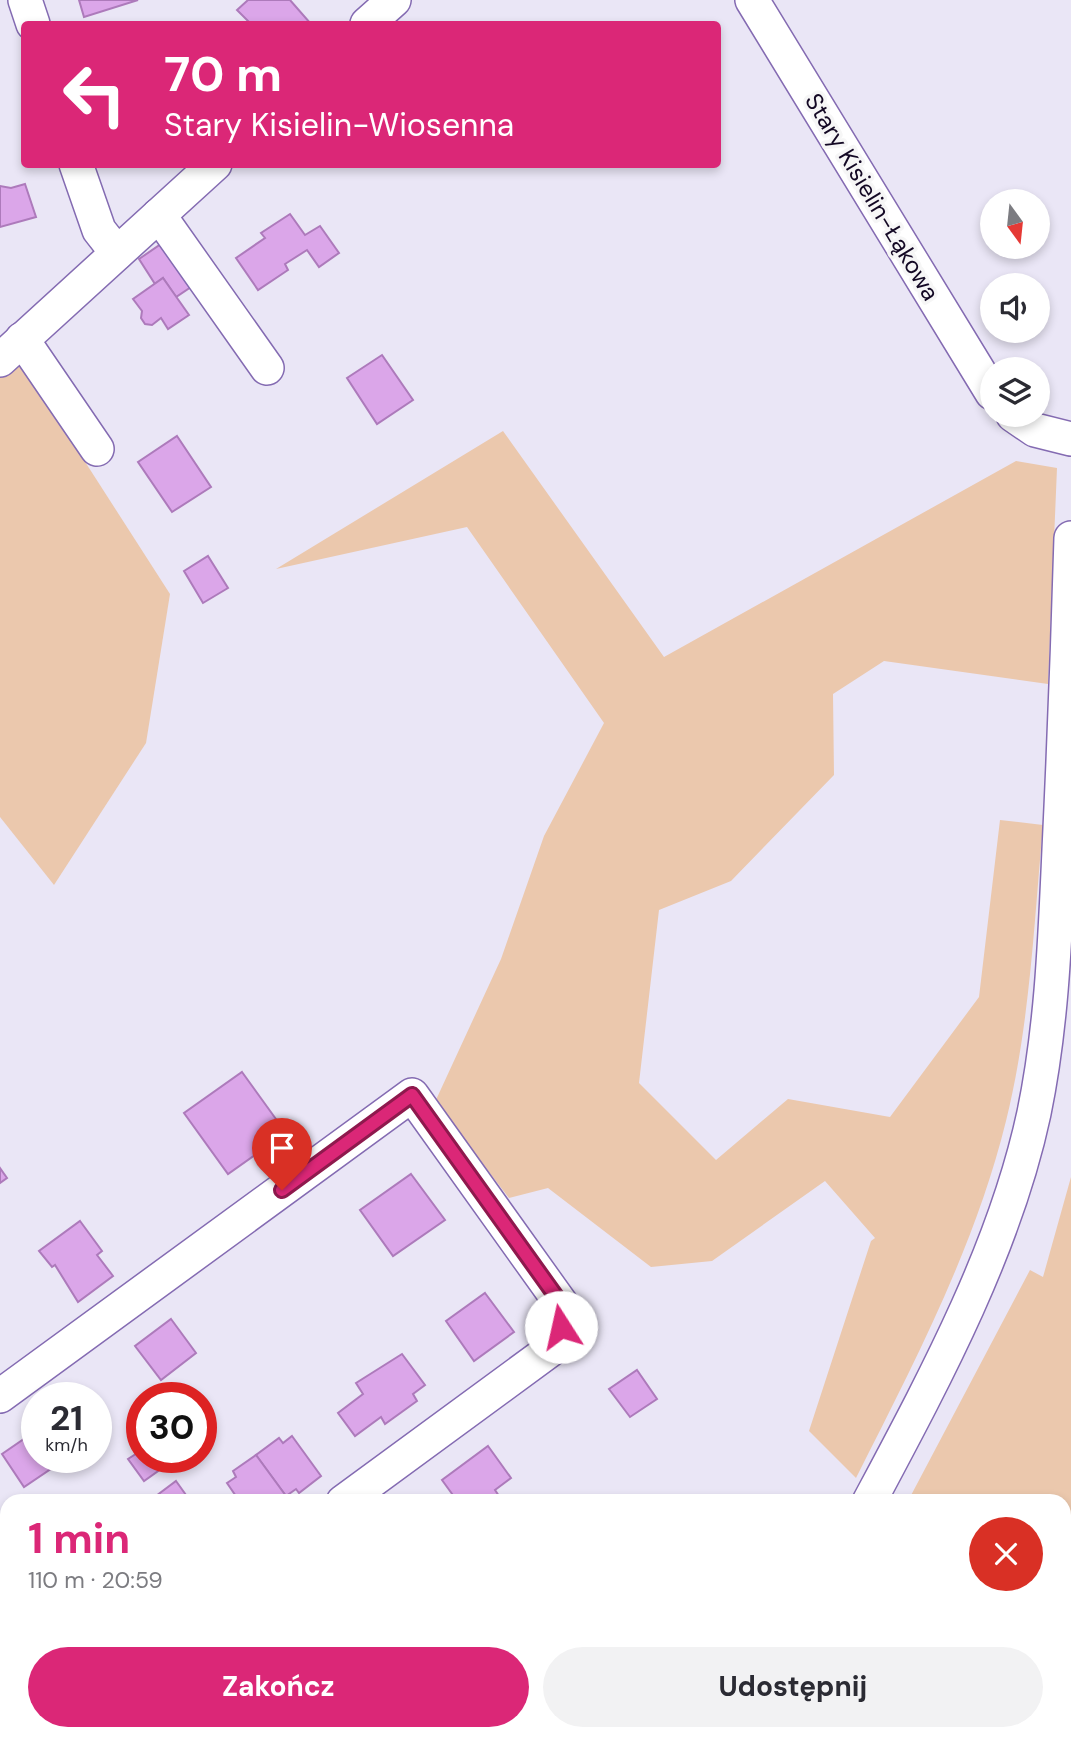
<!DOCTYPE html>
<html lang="pl">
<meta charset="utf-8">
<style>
:root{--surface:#fff;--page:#f2f2f3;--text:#2b2b33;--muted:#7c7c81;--accent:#db2777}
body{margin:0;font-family:"DM Sans",sans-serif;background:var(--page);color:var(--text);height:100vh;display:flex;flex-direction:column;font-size:26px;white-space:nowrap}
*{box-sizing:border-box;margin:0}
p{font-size:23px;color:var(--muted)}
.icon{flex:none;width:38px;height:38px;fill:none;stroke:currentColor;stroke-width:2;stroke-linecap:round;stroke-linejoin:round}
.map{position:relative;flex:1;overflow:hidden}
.details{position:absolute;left:0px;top:1494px;width:1071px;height:247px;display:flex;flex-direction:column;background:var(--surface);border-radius:21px 21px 0 0;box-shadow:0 4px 10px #0003}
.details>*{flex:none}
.guide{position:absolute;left:21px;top:21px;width:700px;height:147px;border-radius:7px;box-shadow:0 4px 10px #0003;background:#db2777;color:#fff;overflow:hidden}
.needle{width:46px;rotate:165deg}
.fabs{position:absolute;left:980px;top:189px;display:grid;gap:14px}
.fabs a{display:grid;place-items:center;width:70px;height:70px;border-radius:50%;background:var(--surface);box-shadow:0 4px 10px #0003;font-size:35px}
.speed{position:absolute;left:21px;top:1382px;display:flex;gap:14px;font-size:35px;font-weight:700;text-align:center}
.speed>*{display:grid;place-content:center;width:91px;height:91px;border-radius:50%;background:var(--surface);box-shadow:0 4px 10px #0003;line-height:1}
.speed small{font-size:18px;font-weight:400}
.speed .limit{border:10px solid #d22;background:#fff;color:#111}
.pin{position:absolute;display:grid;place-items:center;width:60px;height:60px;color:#fff;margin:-72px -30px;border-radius:50% 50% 50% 0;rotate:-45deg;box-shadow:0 0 7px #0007}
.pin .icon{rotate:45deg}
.me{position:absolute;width:77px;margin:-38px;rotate:350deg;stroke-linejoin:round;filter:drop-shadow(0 0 5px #0008)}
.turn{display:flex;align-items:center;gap:24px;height:147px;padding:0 28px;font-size:32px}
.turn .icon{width:91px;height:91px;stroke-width:2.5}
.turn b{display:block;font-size:49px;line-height:60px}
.round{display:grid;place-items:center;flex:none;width:74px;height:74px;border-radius:37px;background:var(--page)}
.overview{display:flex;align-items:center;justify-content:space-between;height:119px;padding:0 28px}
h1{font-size:42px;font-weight:700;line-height:52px;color:var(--accent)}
.button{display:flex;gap:14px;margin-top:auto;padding:14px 28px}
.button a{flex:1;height:80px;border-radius:42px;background:var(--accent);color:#fff;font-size:28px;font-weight:700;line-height:80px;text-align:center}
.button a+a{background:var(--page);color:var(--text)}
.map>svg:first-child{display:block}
.green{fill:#ebc8ad}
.building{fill:#dba6e9;stroke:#ad7abb;stroke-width:2}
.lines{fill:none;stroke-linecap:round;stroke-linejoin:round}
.minor-casing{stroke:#846bb2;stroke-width:36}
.minor{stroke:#fff;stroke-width:33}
.route-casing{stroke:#8e194d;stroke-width:18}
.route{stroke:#db2777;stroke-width:12}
.labels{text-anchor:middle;stroke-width:7;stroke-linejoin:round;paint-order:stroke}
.street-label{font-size:24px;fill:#130824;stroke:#f6f6f6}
</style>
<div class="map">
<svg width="1071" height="1740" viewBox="0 0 1071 1740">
<rect width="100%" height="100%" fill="#eae6f6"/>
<!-- green -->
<g class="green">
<polygon points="19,359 170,594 146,743 54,885 0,817 0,377"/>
<path d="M503 431 664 657 1016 461 1057 468 1048 684 884 661 833 694 834 775 731 881 659 910 639 1083 716 1160 788 1099 890 1117 979 997 1000 820 1043 825C1034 923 1030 1024 1006 1121 975 1247 914 1363 856 1478L809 1431 871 1241 875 1238 825 1181 712 1261 651 1267 548 1188 509 1198 435 1102 501 959 544 836 604 723 467 527 276 569Z"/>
<polygon points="1071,1177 1071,1654 1064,1660 1064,1502 908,1501 1030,1270 1043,1277"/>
<polygon points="599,1734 717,1734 713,1740 591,1740"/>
<polygon points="785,1734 967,1734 960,1740 782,1740"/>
</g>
<!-- building -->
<g class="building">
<polygon points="79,0 138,0 84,17"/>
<polygon points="248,0 290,0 311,24 251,24 237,10"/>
<polygon points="25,184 36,217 0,227 0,186 11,188"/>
<polygon points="290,214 305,235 320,226 339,253 319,267 307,250 285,264 288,270 258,290 236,258 265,238 261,233"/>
<polygon points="161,244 191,287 176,297 163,278 155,284 139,259"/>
<polygon points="163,278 189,315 168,329 161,318 152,325 145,324 141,318 142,311 133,299"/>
<polygon points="382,355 413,400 377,424 347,378"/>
<polygon points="177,436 211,487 172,512 138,462"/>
<polygon points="208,556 228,588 203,603 184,571"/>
<polygon points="242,1072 286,1133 228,1174 184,1113"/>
<polygon points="0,1168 7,1178 0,1183"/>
<polygon points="411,1174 445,1220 393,1256 360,1210"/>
<polygon points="80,1221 102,1251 97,1255 113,1276 78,1302 55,1265 52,1267 39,1251"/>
<polygon points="485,1293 514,1332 474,1361 446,1321"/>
<polygon points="171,1319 196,1353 161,1380 135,1346"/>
<polygon points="402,1354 425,1385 413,1394 417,1401 385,1424 381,1417 355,1436 338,1413 363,1394 356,1383"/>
<polygon points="637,1370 657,1399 630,1417 609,1389"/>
<polygon points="96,1424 103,1434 96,1438"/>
<polygon points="37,1430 37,1458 64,1460 24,1487 2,1454"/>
<polygon points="292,1436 321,1476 299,1493 296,1489 286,1496 256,1455 279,1438 283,1443"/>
<polygon points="488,1446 511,1478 495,1490 503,1502 458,1502 442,1480"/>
<polygon points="142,1450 142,1458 164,1458 168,1464 144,1481 128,1459"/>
<polygon points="256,1455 286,1496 278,1502 240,1502 227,1483 236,1477 233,1471"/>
<polygon points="176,1481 191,1502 148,1502"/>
<polygon points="0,1594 7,1606 7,1632 4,1634 0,1629"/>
<polygon points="7,1705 7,1734 38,1734 41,1739 0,1740 0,1711"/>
<polygon points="194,1734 235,1734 237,1738 199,1740"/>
<polygon points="235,1734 250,1734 243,1740"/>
</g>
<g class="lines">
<!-- minor casing -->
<g class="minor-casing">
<g id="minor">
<polyline points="25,0 33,24"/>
<polyline points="752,0 992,393"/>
<polyline points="367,24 394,0"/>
<polyline points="76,164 99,230 117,253"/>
<polyline points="159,215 267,368"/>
<polyline points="22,339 97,449"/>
<polyline points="0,360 215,164"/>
<polyline points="1013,415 1035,430 1071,439"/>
<polyline points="0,1396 412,1095 565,1309 557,1345 343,1502"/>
<path d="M869 1502C934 1380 1005 1249 1034 1113 1052 1026 1055 938 1059 850 1064 746 1068 642 1071 538"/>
<polyline points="309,1740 317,1734"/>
<polyline points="741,1740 744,1734"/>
</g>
</g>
<!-- minor -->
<use href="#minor" class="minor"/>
</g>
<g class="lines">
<!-- route casing -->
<g class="route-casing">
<polyline id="route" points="282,1190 412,1095 565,1309 561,1327"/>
</g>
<!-- route -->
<use href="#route" class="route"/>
</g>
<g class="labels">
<!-- street labels -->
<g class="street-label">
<text transform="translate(872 197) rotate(59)" y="8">Stary Kisielin-Łąkowa</text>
</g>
</g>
</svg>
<div class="fabs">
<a><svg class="needle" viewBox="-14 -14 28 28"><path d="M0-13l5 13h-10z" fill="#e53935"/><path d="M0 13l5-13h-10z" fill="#7c7c81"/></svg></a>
<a><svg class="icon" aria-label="sound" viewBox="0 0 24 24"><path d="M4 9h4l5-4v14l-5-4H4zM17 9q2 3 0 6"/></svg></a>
<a><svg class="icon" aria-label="layers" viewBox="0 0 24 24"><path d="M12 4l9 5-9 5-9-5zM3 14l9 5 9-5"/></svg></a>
</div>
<div class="speed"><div>21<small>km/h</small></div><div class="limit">30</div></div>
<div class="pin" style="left:282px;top:1190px;background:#d93025"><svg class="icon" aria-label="arrive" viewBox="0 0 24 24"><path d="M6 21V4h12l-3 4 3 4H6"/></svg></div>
<svg class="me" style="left:561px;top:1327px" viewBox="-20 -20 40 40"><circle r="19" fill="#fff"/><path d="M0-13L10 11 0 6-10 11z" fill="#db2777"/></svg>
<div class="guide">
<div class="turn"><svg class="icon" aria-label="left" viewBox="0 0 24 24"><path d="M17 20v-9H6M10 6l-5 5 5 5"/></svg><div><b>70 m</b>Stary Kisielin-Wiosenna</div></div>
</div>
<section class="details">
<div class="overview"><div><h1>1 min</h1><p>110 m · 20:59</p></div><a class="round" style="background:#d93025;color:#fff"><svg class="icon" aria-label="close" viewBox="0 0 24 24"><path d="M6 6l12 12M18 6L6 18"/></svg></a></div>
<div class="button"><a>Zakończ</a><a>Udostępnij</a></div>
</section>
</div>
